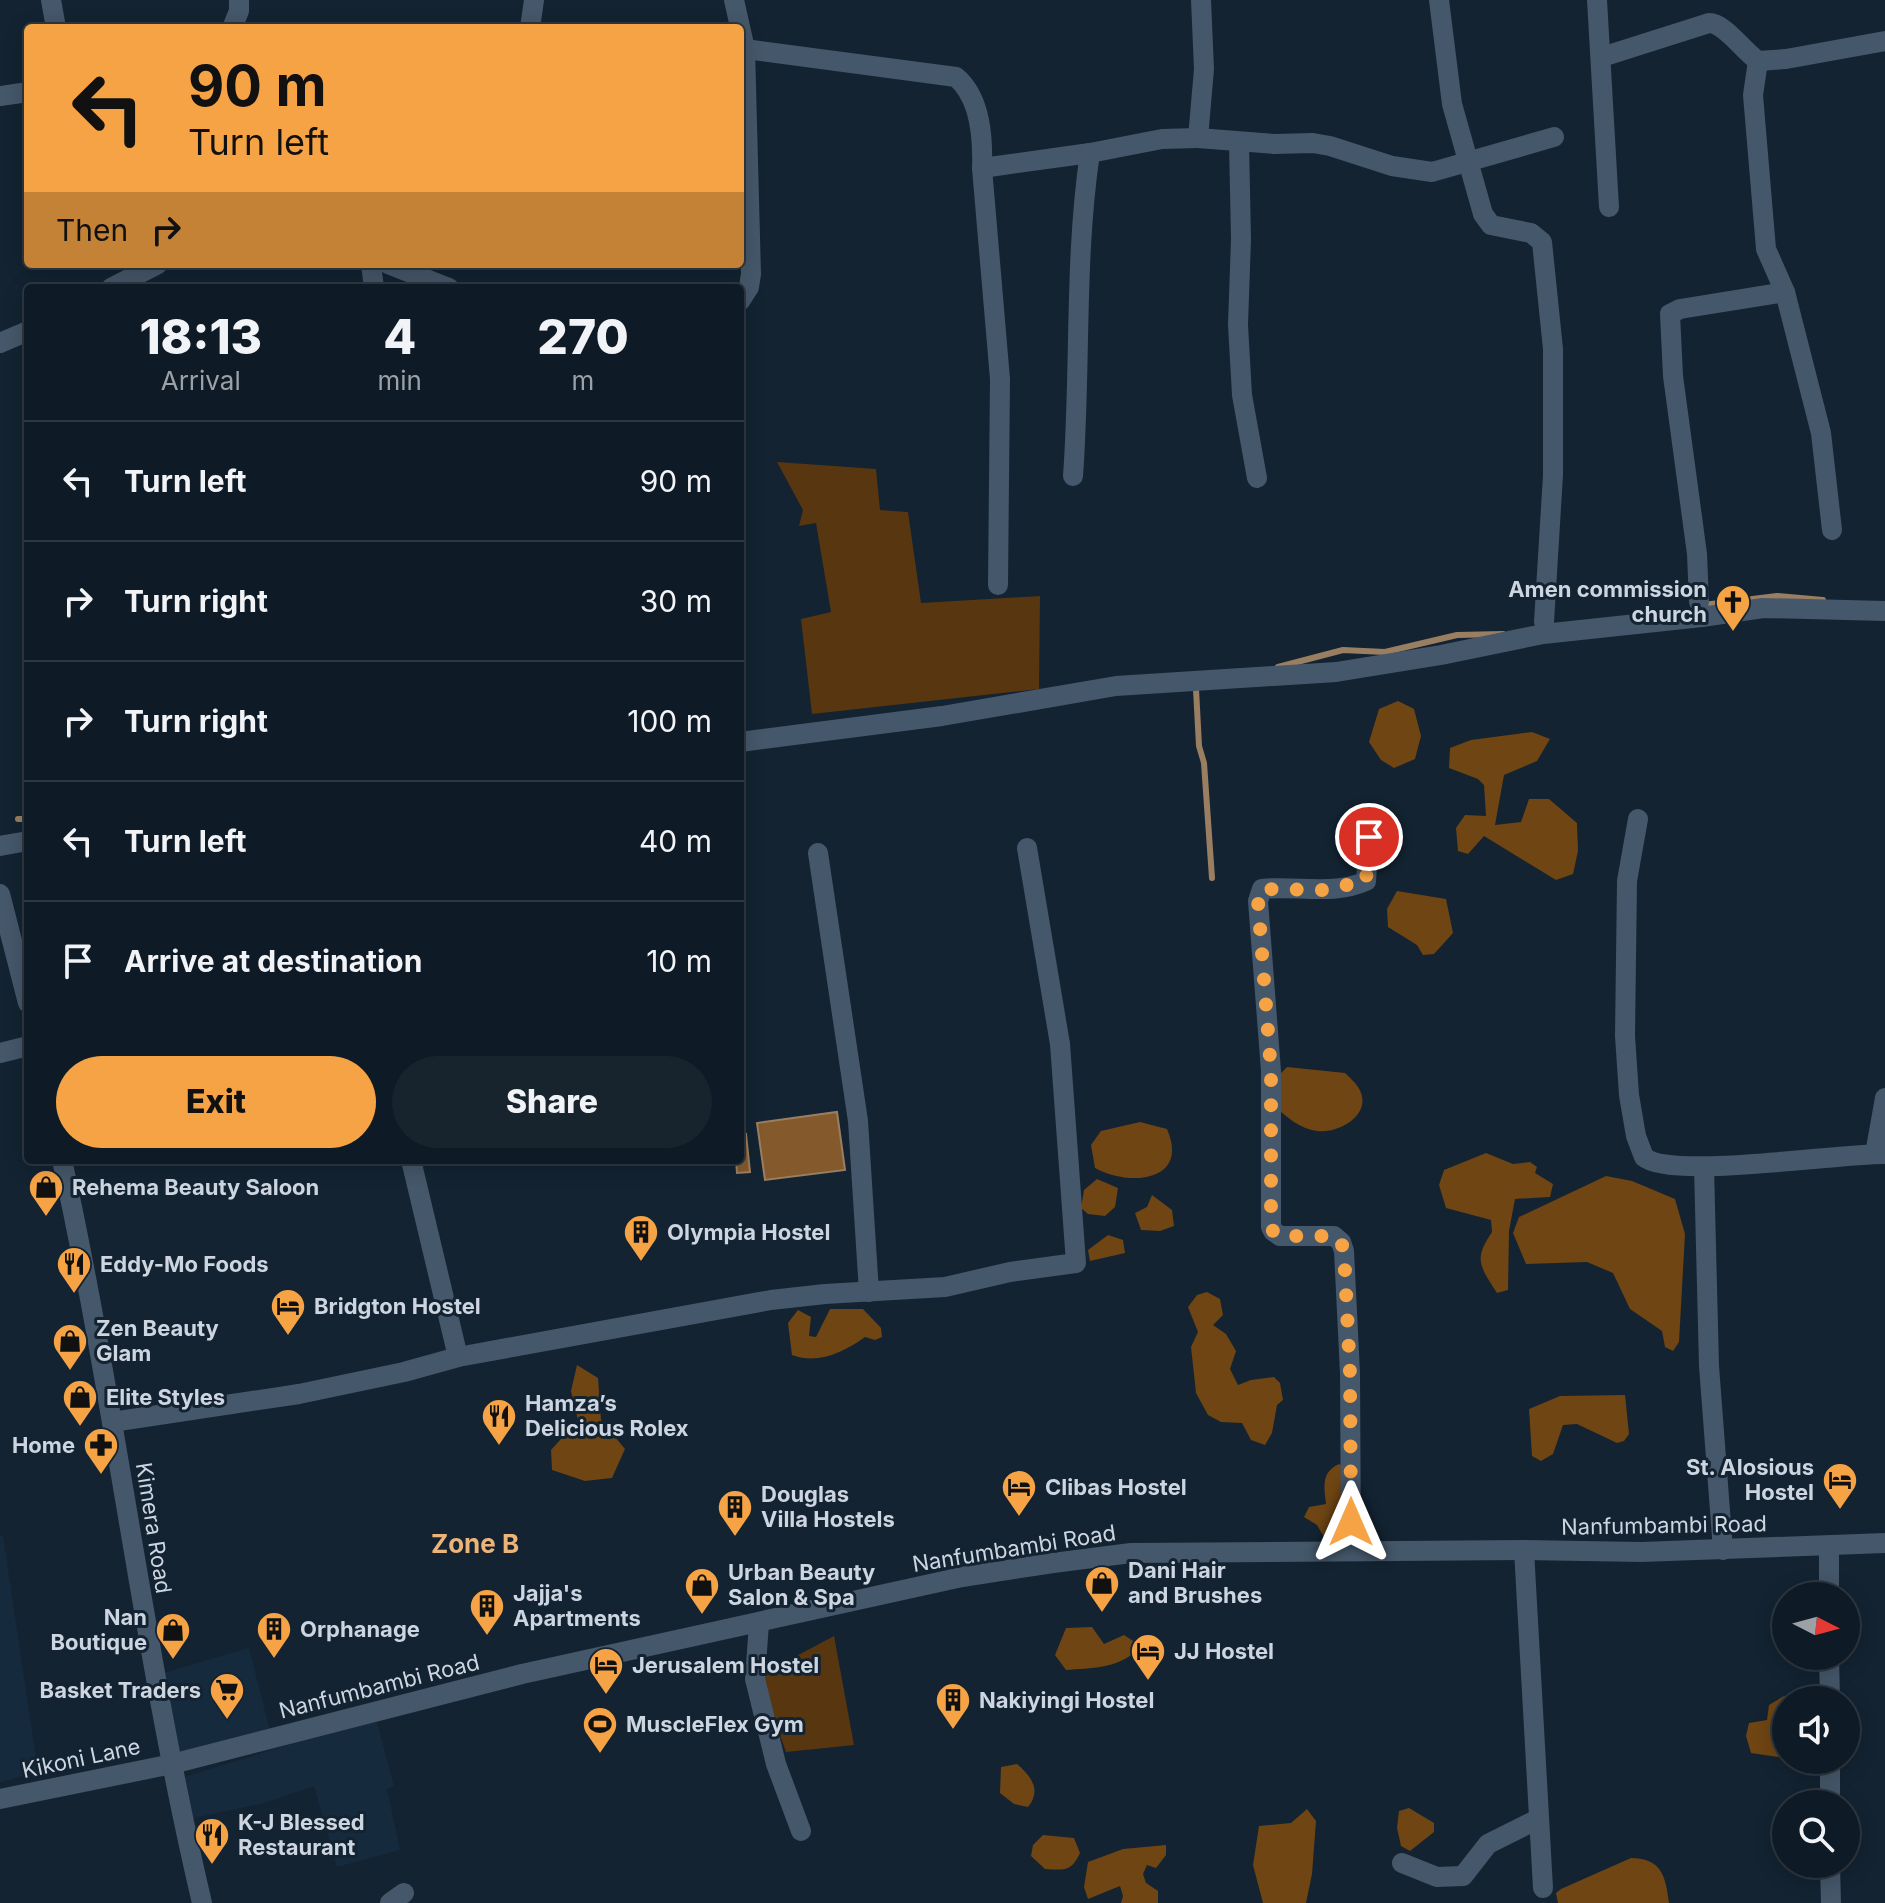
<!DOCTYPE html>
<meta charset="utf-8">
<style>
:root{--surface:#0e1a25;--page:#17232d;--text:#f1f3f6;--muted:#9ba1a7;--line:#2e3842;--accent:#f5a345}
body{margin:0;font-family:Inter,sans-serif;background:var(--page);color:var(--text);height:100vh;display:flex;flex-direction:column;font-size:30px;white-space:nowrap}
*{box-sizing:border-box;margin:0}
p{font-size:26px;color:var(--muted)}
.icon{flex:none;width:44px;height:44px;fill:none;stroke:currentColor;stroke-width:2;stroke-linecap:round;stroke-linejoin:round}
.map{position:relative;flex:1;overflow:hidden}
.side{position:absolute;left:24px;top:284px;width:720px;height:880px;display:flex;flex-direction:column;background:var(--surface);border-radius:8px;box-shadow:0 4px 20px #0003,0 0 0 2px var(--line)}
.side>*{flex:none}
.guide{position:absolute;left:24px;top:24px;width:720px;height:244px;border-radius:8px;box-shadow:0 4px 20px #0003,0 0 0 2px var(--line);background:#f5a345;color:#111;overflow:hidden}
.needle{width:52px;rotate:96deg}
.tools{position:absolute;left:1772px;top:1582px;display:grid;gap:16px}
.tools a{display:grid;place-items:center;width:88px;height:88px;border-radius:50%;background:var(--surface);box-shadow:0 4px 20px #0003,0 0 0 2px var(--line);font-size:40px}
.pin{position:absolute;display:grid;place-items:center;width:68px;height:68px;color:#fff;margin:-34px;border:4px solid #fff;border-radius:50%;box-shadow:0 2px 8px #0007}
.me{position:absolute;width:88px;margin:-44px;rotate:0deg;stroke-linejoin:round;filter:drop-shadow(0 0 6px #0008)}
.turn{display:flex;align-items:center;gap:28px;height:168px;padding:0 32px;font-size:36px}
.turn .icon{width:104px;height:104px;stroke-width:2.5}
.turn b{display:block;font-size:56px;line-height:68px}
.then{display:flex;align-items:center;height:76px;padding:0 32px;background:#0003;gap:16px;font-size:30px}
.eta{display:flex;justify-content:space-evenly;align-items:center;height:136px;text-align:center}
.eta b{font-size:48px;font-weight:800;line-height:56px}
.button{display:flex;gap:16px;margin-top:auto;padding:16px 32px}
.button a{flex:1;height:92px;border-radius:48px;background:var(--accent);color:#111;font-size:32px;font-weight:800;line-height:92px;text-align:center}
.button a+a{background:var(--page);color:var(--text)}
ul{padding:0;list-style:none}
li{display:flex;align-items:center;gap:24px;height:120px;padding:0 32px;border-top:2px solid var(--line)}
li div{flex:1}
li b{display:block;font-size:30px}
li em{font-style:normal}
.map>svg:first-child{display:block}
.built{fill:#162a3e}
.green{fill:#58360f}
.forest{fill:#6e4513}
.water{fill:#84592b;stroke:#9a7e61;stroke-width:2}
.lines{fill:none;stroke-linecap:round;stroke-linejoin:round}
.stream{stroke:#9a7e61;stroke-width:6}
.minor{stroke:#45576a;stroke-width:20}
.tertiary{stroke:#45576a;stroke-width:20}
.route{stroke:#f5a345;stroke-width:14;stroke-dasharray:0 25.2}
.labels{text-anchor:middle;stroke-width:6;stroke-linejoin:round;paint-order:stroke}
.poi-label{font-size:22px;font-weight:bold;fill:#ccd5e0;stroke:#132331;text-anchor:start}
.street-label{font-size:22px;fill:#ccd5e0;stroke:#132331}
.quarter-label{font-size:26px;font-weight:bold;fill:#edb47a;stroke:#132331}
</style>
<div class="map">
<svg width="1885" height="1903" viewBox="0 0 1885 1903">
<rect width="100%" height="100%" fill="#132331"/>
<!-- built -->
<g class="built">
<polygon points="0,1536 3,1536 38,1772 0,1782"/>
<polygon points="249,1648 270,1731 176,1757 160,1674"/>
<polygon points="377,1722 394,1786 387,1789 400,1850 337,1867 314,1786 264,1803 189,1819 178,1779 303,1740"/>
</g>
<!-- green -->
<g class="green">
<polygon points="777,462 876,469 880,510 908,512 921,603 1040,596 1039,689 812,714 801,619 831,612 816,523 799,526 803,510"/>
<polygon points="834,1636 854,1745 786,1752 759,1676"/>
</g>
<!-- forest -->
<g class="forest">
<polygon points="1398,701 1414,709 1421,736 1415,759 1394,768 1381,760 1369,742 1379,709"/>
<polygon points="1532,732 1550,739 1537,761 1504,775 1495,825 1521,822 1529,799 1549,799 1577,823 1578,851 1573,874 1556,880 1484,836 1468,854 1458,851 1456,828 1465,815 1486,816 1484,785 1478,779 1449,768 1450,748 1471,740"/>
<polygon points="1397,891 1446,899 1453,933 1434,954 1423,955 1417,945 1388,927 1387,909"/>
<path d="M1287 1067 1345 1073C1349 1077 1355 1082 1358 1087 1375 1113 1340 1134 1317 1131 1300 1129 1287 1117 1274 1106V1080Z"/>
<path d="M1140 1122 1167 1129C1190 1182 1129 1187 1095 1168L1091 1145 1101 1131Z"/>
<path d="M1486 1153 1513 1164 1530 1162 1537 1167 1535 1173 1553 1184 1550 1197 1515 1199 1509 1231 1508 1290 1497 1293C1480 1266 1473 1260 1492 1232L1491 1220 1446 1208 1439 1185 1444 1170Z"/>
<polygon points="1606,1176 1632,1181 1675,1199 1685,1234 1679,1342 1673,1351 1665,1347 1662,1331 1630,1309 1613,1273 1587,1262 1526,1264 1513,1233 1519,1217"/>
<polygon points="1097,1179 1118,1188 1115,1207 1105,1216 1088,1214 1081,1208 1084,1190"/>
<polygon points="1152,1195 1172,1210 1174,1226 1160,1231 1141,1230 1135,1213 1147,1207"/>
<polygon points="1108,1235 1123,1240 1125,1253 1090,1261 1088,1250"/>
<polygon points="1207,1292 1220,1299 1223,1315 1213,1325 1226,1334 1236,1351 1230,1369 1238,1385 1251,1380 1274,1377 1280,1383 1283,1400 1277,1405 1272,1433 1265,1445 1251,1440 1242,1423 1221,1422 1208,1415 1196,1393 1191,1347 1198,1332 1188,1307 1197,1295"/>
<path d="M830 1309H863L881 1328 882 1337 875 1340 865 1337C844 1352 818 1365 792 1355L788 1323 798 1310 811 1317 809 1336 816 1337Z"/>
<polygon points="577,1365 598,1378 601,1420 625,1449 612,1478 585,1481 552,1470 551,1450 578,1420 571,1391"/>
<polygon points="1625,1395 1629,1434 1624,1441 1617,1443 1577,1424 1563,1425 1553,1454 1541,1461 1532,1456 1529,1409 1560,1396"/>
<path d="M1339 1464 1348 1469 1347 1526 1338 1537H1324L1317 1525 1304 1517 1309 1507 1326 1504C1324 1487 1321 1472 1339 1464Z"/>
<path d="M1092 1627 1104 1644 1124 1635 1133 1641 1136 1651C1116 1669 1091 1668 1066 1670L1055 1655 1066 1628Z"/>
<polygon points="1784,1696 1801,1700 1786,1700 1786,1758 1751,1753 1746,1736 1749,1723 1767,1720 1769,1705"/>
<path d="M1017 1764C1031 1776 1042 1790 1028 1807L1014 1804 1000 1793 1001 1767Z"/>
<polygon points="1409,1808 1434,1823 1434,1832 1410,1851 1401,1846 1397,1828 1399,1811"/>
<polygon points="1307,1809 1316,1821 1312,1874 1306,1903 1263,1903 1253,1865 1259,1826 1291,1823"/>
<path d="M1043 1835 1074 1838 1080 1853C1071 1872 1065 1870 1045 1869L1031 1856 1033 1845Z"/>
<polygon points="1166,1845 1166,1855 1156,1868 1147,1865 1143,1874 1146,1883 1158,1891 1158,1903 1121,1903 1123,1896 1120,1886 1088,1899 1084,1887 1088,1862 1123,1849"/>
<path d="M1631 1858C1662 1859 1665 1875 1669 1903H1558L1556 1893 1561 1889Z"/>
</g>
<!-- water -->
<g class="water">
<polygon points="837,1112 845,1170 765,1180 757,1123"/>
<polygon points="746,1134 750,1172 737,1173 736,1160 740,1160 740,1135"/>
</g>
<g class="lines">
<!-- stream -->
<g class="stream">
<polyline points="1703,605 1777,596 1823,600"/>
<polyline points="1278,667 1343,650 1385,652 1457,635 1503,634"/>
<polyline points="1196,689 1199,746 1204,763 1212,878"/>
<polyline points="18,819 28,819"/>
</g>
<!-- minor -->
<g class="minor">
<polyline points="51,0 56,28"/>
<polyline points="734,0 745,49 751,274 749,287 740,301"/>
<polyline points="1439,0 1452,104 1483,214 1491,225 1531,233 1542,242 1553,349 1553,475 1544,622"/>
<polyline points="1597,0 1609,207"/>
<polyline points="232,28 239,11 239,0"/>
<polyline points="530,28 534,0"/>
<path d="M745 49 956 77C981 98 983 138 982 168L1090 153 1162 139 1198 138 1204 69 1201 0"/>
<path d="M1602 57 1709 23C1725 23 1743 51 1758 61L1786 59 1885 41"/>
<polyline points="1758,61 1753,95 1766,249 1785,292 1821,433 1832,530"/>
<polyline points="0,96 28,92"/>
<polyline points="1198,138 1274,144 1313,143 1330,146 1392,166 1432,172 1554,137"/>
<polyline points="1239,142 1241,239 1238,325 1242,395 1257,478"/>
<polyline points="982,168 1000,379 998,585"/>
<polyline points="371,264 374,288"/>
<polyline points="388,264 449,288"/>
<polyline points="111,288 158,264"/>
<polyline points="0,343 28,331"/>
<path d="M1073 476C1081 369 1074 260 1090 153"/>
<polyline points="1699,602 1697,554 1673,376 1670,314 1680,309 1785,292"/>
<polyline points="740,742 942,716 1116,686 1336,672 1441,655 1543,634 1702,617 1763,608 1885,611"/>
<path d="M1638 819 1627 881 1625 1036 1629 1095 1636 1136 1644 1157C1670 1180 1841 1153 1885 1154"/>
<polyline points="0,846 28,841"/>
<polyline points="818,853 858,1121 869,1292"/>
<polyline points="0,1053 28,1046"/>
<polyline points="1875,1154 1885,1098"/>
<polyline points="411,1160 458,1357"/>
<polyline points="1704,1167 1709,1366 1723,1550"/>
<polyline points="112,1422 299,1394 404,1372 458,1357 771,1300 825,1294 945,1287 1010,1272 1076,1263 1060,1044 1027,848"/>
<polyline points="1829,1546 1829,1596"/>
<polyline points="1524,1550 1543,1888"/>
<path d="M1351 1551 1350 1373 1344 1251 1341 1242 1334 1236H1280L1273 1231 1271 1227V1071L1258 901 1262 889C1296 885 1333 896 1366 881L1369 837"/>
<polyline points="759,1623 755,1679 776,1764 801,1831"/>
<polyline points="1829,1656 1830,1700"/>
<polyline points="1830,1760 1830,1804"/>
<polyline points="0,1799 172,1764"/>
<polyline points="1402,1863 1437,1877 1463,1876 1488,1844 1538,1819"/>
<polyline points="1830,1864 1831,1903"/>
<polyline points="390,1903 404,1893"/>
</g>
<!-- tertiary -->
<g class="tertiary">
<polyline points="0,894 28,1003"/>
<path d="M62 1160C116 1406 144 1657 202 1903"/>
<polyline points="172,1764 522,1674 962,1577 1053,1563 1131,1553 1524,1550 1641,1552 1885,1543"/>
</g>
</g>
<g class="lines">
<!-- route -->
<polyline class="route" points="1351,1522 1350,1373 1344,1251 1341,1242 1334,1236 1280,1236 1273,1231 1271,1227 1271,1071 1258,901 1262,889 1322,890 1366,881 1369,837"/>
</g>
<!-- icons -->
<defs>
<g id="church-pin" transform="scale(1.8)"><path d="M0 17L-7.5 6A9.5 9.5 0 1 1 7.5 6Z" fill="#f5a345" stroke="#132331"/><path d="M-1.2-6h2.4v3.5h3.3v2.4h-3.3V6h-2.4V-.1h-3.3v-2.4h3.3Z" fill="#111"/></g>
<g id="shop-pin" transform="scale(1.8)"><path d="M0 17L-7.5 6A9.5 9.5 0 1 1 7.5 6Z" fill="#f5a345" stroke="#132331"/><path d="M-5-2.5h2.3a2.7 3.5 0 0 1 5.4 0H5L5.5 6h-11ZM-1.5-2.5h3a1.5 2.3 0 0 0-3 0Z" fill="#111"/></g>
<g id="building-pin" transform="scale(1.8)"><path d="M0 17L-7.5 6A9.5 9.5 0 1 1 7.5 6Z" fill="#f5a345" stroke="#132331"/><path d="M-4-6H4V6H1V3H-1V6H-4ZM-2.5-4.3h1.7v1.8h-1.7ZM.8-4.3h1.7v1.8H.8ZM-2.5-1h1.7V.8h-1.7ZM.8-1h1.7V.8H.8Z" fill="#111"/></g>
<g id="restaurant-pin" transform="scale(1.8)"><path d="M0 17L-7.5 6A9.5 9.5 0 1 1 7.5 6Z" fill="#f5a345" stroke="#132331"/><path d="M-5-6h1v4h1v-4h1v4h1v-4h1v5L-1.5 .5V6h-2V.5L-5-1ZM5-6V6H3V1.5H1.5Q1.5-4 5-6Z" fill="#111"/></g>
<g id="hotel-pin" transform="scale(1.8)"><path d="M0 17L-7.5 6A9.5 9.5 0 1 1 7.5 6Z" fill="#f5a345" stroke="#132331"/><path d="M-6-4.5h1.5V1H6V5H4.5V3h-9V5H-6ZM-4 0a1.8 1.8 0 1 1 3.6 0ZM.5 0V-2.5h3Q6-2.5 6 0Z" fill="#111"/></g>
<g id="pharmacy-pin" transform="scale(1.8)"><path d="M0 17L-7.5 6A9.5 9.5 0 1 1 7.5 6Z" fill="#f5a345" stroke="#132331"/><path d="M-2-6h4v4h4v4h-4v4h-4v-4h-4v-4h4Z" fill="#111"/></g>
<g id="supermarket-pin" transform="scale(1.8)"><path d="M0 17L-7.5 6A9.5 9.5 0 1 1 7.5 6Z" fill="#f5a345" stroke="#132331"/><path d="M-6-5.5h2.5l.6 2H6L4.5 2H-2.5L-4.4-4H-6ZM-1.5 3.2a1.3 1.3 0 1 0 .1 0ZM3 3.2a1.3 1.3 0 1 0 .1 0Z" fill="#111"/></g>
<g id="stadium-pin" transform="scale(1.8)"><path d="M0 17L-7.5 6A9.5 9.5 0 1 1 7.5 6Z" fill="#f5a345" stroke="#132331"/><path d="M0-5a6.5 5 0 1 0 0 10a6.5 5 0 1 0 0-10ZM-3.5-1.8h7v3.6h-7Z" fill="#111"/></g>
</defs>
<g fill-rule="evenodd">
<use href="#church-pin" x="1733" y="602"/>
<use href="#shop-pin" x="46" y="1187"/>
<use href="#building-pin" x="641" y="1232"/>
<use href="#restaurant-pin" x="74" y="1264"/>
<use href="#hotel-pin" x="288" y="1306"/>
<use href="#shop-pin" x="70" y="1341"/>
<use href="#shop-pin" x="80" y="1397"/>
<use href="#restaurant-pin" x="499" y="1416"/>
<use href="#pharmacy-pin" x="101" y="1445"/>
<use href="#hotel-pin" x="1840" y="1480"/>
<use href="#hotel-pin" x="1019" y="1487"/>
<use href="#building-pin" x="735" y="1507"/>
<use href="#shop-pin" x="1102" y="1583"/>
<use href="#shop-pin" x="702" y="1585"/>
<use href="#building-pin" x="487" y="1606"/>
<use href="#building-pin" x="274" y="1629"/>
<use href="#shop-pin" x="173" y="1630"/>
<use href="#hotel-pin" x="1148" y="1651"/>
<use href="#hotel-pin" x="606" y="1665"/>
<use href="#supermarket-pin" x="227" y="1690"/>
<use href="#building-pin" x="953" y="1700"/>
<use href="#stadium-pin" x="600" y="1724"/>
<use href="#restaurant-pin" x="212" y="1835"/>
</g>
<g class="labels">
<!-- poi labels -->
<g class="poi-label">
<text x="1707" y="597" text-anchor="end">Amen commission<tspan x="1707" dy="25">church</tspan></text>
<text x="72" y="1195">Rehema Beauty Saloon</text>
<text x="667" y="1240">Olympia Hostel</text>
<text x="100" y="1272">Eddy-Mo Foods</text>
<text x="314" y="1314">Bridgton Hostel</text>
<text x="96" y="1336">Zen Beauty<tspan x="96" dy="25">Glam</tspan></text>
<text x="106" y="1405">Elite Styles</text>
<text x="525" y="1411">Hamza’s<tspan x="525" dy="25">Delicious Rolex</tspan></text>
<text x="75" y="1453" text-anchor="end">Home</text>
<text x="1814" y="1475" text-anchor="end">St. Alosious<tspan x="1814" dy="25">Hostel</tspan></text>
<text x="1045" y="1495">Clibas Hostel</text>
<text x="761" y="1502">Douglas<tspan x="761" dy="25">Villa Hostels</tspan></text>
<text x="1128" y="1578">Dani Hair<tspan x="1128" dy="25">and Brushes</tspan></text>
<text x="728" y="1580">Urban Beauty<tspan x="728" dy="25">Salon &amp; Spa</tspan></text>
<text x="513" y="1601">Jajja's<tspan x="513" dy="25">Apartments</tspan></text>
<text x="147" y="1625" text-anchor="end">Nan<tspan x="147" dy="25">Boutique</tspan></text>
<text x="300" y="1637">Orphanage</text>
<text x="1174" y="1659">JJ Hostel</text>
<text x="632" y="1673">Jerusalem Hostel</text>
<text x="201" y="1698" text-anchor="end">Basket Traders</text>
<text x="979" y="1708">Nakiyingi Hostel</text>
<text x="626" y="1732">MuscleFlex Gym</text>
<text x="238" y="1830">K-J Blessed<tspan x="238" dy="25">Restaurant</tspan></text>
</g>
<!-- street labels -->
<g class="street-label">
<text transform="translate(1664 1525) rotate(-1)" y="8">Nanfumbambi Road</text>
<text transform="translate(154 1528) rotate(81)" y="8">Kimera Road</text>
<text transform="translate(1014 1548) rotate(-9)" y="8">Nanfumbambi Road</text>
<text transform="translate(379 1686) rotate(-14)" y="8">Nanfumbambi Road</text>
<text transform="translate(81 1758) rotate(-12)" y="8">Kikoni Lane</text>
</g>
<!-- quarter labels -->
<g class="quarter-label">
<text x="475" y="1553">Zone B</text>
</g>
</g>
</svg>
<div class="tools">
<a><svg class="needle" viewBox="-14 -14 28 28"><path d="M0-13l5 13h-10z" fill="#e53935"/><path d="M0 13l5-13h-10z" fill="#9ba1a7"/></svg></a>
<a><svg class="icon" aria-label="sound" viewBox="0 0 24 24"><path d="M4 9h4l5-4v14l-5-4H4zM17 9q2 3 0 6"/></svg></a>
<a><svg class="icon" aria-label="search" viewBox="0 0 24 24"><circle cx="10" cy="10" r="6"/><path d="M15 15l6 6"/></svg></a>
</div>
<div class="pin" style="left:1369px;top:837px;background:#d93025"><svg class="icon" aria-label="arrive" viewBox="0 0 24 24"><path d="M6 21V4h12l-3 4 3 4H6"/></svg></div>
<svg class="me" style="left:1351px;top:1522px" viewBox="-20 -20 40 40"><path d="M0-17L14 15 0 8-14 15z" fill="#f5a345" stroke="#fff" stroke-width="4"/></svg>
<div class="guide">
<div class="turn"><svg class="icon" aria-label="left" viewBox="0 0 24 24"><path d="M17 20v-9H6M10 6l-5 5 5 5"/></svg><div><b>90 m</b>Turn left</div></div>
<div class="then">Then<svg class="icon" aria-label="right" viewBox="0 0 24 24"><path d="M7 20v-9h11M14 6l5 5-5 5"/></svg></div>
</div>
<section class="side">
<div class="eta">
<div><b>18:13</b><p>Arrival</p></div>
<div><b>4</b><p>min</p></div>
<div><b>270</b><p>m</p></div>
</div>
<ul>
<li><svg class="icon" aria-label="left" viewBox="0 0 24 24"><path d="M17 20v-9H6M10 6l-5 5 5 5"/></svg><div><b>Turn left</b></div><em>90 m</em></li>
<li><svg class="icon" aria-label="right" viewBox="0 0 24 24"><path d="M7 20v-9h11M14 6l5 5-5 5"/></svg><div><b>Turn right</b></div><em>30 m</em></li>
<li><svg class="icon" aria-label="right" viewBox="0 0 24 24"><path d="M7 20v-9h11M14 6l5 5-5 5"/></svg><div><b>Turn right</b></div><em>100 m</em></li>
<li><svg class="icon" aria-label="left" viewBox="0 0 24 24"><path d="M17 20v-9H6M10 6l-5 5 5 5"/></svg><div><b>Turn left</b></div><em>40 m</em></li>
<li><svg class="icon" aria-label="arrive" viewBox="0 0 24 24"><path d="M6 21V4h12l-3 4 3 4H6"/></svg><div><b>Arrive at destination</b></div><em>10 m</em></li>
</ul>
<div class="button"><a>Exit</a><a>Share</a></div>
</section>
</div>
